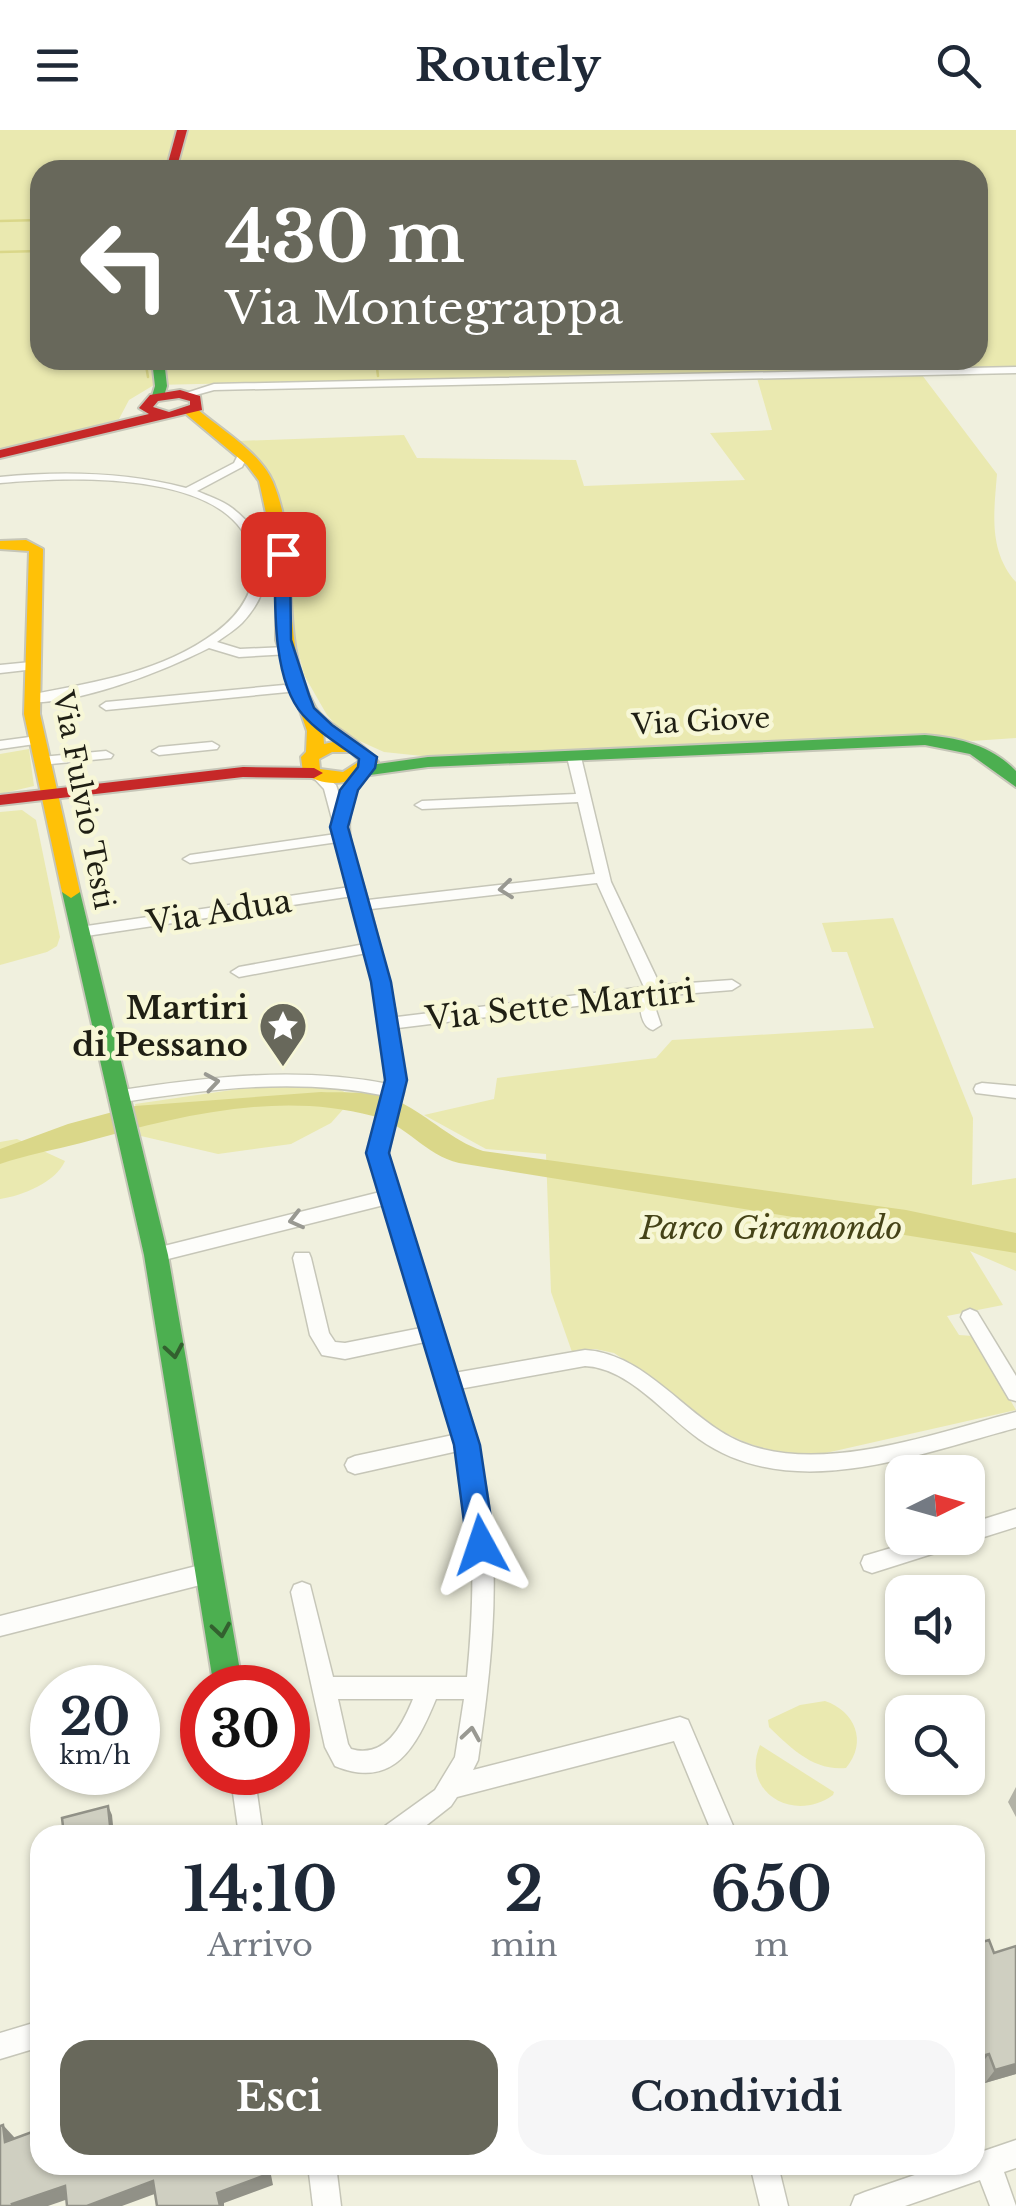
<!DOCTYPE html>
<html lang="it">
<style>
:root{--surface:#fff;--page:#f6f6f7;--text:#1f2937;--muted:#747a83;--accent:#68685b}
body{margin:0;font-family:"Libre Baskerville",serif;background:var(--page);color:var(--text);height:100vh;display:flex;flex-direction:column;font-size:38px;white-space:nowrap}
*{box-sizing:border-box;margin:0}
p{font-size:32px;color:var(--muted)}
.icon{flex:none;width:55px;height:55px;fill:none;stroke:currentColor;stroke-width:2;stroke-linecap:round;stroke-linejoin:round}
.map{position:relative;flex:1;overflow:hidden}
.side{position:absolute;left:30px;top:1695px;width:955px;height:350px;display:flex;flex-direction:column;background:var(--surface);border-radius:30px;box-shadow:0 2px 8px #0004}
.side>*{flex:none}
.banner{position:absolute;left:30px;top:30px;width:958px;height:210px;border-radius:30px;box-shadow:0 2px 8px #0004;background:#68685b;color:#fff;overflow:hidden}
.needle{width:65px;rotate:85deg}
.fabs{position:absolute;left:885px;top:1325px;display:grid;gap:20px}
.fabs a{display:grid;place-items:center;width:100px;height:100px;border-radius:20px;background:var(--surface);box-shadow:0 2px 8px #0004;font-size:50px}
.speed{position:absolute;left:30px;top:1535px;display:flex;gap:20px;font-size:50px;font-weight:700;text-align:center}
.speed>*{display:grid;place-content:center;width:130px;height:130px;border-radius:50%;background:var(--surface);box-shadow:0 2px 8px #0004;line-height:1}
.speed small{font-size:25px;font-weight:400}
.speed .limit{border:15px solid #d22;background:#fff;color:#111}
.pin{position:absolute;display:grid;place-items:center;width:85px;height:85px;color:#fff;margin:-42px;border-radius:20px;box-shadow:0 5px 15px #0006}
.me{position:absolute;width:110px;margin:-55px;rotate:355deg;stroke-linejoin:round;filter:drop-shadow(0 0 8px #0008)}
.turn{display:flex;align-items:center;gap:35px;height:210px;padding:0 30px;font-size:45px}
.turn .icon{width:130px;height:130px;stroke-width:2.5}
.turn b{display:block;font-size:70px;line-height:85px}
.eta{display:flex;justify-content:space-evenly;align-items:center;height:170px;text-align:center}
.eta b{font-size:60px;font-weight:700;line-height:70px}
.cta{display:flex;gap:20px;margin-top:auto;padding:20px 30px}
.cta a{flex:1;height:115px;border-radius:30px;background:var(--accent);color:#fff;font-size:40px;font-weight:700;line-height:115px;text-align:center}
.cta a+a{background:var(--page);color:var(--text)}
header{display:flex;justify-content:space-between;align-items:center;height:130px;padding:0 30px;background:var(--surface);font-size:45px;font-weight:700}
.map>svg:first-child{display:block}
.green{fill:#eae9b0;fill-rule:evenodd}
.water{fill:#dad789}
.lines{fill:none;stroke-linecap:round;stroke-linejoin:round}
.stream{stroke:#dad789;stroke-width:2.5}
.street-casing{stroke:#c6c6b8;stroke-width:3}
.fast-casing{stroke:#c6c6b8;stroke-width:4}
.slow-casing{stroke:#c6c6b8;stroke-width:4}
.jam-casing{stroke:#c6c6b8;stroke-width:4}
.street{fill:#fdfdfa;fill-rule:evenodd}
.fast{fill:#4caf50;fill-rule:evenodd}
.slow{fill:#ffc107;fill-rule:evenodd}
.jam{fill:#c62828;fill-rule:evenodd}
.wall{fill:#b2b2a6}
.shaded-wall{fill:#919187}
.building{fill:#cfcfc1;stroke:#919187;stroke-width:2.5}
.oneway{stroke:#999992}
.oneway2{stroke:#33602f}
.route{fill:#1a73e8;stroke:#114b97;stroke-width:2.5}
.labels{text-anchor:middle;stroke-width:9;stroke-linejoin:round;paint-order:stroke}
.far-street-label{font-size:28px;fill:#1f1f14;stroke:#f7f7d7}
.street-label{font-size:32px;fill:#1f1f14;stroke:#f7f7d7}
.poi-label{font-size:32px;font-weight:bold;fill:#1f1f14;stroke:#f7f7d7;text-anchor:end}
.park-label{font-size:32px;font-style:italic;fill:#454318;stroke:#f7f7d7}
</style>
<header><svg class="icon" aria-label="menu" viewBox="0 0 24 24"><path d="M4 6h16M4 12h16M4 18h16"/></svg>Routely<svg class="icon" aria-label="search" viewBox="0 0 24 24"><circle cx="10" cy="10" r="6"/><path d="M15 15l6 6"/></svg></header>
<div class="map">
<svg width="1016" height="2076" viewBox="0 0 1016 2076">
<rect width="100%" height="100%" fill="#f0f0de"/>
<!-- green -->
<g class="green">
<path d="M0 0H1016V236L154 255 129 270 119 289 0 322ZM40 40H978V230H40Z"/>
<path d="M922 245 997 344C994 382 988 421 1016 452V608L972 611 936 605 422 626 384 622 344 604 327 585 304 545 289 483 292 437 271 345 238 311 404 305 417 328 576 330 584 356 745 350 710 303 772 300 757 248Z"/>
<polygon points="29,619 34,656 0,664 0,624"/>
<polygon points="22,680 36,690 60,807 57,816 47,822 0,835 0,682"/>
<path d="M893 788 973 988 972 1055 1016 1048V1141L970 1121 1003 1175 947 1186 959 1205 973 1206 1016 1280 817 1325C721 1325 687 1270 614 1223L595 1219 572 1222 551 1162 546 1024 486 1019 424 985 494 969 497 948 656 928 672 910 874 898 847 822H832L822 793Z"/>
<polygon points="266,955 337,958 354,967 331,993 291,1014 218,1024 141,1006 135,974"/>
<path d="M17 1009 65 1031C56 1052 22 1066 0 1069V1012Z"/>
<path d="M825 1571C855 1581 868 1612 846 1638 813 1641 791 1618 769 1597L768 1590 800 1575Z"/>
<path d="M760 1615 834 1662 833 1665C793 1694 740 1661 760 1615Z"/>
</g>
<!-- water -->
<path class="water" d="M321 962C347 963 376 960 400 972 430 987 451 1010 483 1021L906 1080 1016 1103V1123L459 1033C425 1025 406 994 373 986 276 960 175 987 81 1013 54 1020 26 1025 0 1034V1019L68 994 135 976Z"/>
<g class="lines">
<!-- stream -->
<g class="stream">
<polyline points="0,91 40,90"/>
<polyline points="0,122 40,121"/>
<polyline points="145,230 148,247"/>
<polyline points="376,230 378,246"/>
</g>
<!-- street casing -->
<g class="street-casing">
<g id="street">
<polygon points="1016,237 1016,243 214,260 185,268 180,265 214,254"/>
<path d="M239 323 248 325 242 337 197 361C208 366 222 370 232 378 273 409 278 455 242 493 235 500 225 506 217 512L240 519 286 517 290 518V524L239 527 209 518C164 541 76 576 25 572V566C87 553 152 545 206 509 233 492 252 470 255 438 256 429 253 423 250 416 223 339 66 347 0 353V347C63 341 124 342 186 358L234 333Z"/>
<polygon points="31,532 35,533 35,539 0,543 0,535"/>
<polygon points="284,555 290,559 288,562 106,580 100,576 106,572"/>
<polygon points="37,606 44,610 42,613 0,619 0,611"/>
<polygon points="212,612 219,616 217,619 159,625 152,621 159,617"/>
<polygon points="106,621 113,625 111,628 41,635 34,631 41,627"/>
<path d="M574 623 581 627 611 752 660 855 732 850 740 855 732 860 658 866 655 877 661 895 653 900C641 897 639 878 641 868L398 898 404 962 389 1012V1034L454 1243 585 1220C639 1223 676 1273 720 1301 801 1354 930 1304 1016 1282V1298C917 1324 792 1375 699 1309 664 1284 629 1238 585 1236L459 1259C471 1298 484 1336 489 1377 500 1461 490 1547 478 1630L473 1640 680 1587 688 1590 737 1705H713L674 1611 457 1667 451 1676 414 1705H382L385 1696 435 1660 455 1627 464 1569H436C416 1617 394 1660 335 1636L325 1617 291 1462 294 1455 302 1452 310 1455 333 1547H467C474 1476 477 1390 458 1321L355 1344 348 1341 345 1335 348 1329 355 1326 453 1305 425 1212 345 1229 322 1225 310 1205 293 1128 295 1123H309L311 1128 329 1203 335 1212 345 1213 421 1198 384 1075 156 1132 150 1130 147 1125 150 1120 156 1118 380 1062 371 1023 387 966C296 947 207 959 116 973L108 967 116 961C207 947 296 936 388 954L379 878 367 823 239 847 231 842 239 837 365 814 353 766 80 807 72 802 80 797 350 757 338 712 190 733 183 729 190 725 336 704 324 659 311 645 318 641 336 655 340 667 353 641 358 640 365 644C337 696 353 717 368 770L595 744 578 672 422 679 415 675 422 671 576 664 567 627ZM597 753 644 857 397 887 371 779ZM338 1569H413C402 1596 385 1629 351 1619L348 1614Z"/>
<polygon points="982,953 1016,956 1016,968 976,963 974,959 976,955"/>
<polygon points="970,1179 977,1182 1016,1246 1016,1271 1009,1269 961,1187 963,1182"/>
<polygon points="1016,1379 1016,1397 968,1412 963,1411 954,1417 872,1443 864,1440 861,1433 864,1426 925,1408 968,1408 968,1394"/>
<polygon points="212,1432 220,1435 223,1442 220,1449 212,1452 0,1506 0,1486"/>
<polygon points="230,1642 254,1642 263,1705 239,1705"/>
<polygon points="40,1891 40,1917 0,1929 0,1903"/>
<polygon points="1016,2010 1016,2038 1004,2042 1016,2076 990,2076 980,2050 905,2076 851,2076 855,2066 865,2062 944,2035 975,2035 975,2024"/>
<polygon points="308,2035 336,2035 341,2076 313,2076"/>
<polygon points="750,2035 778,2035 788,2076 760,2076"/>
</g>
</g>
<!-- fast casing -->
<g class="fast-casing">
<g id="fast">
<polygon points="152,230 164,230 167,256 164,266 158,270 152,266 155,256"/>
<path d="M925 605C959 608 991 615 1016 641V657L970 624 925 615 428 637 363 646 354 641 363 636 428 627Z"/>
<polygon points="71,756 80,762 168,1125 243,1558 214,1558 144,1125 62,762"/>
</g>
</g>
<!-- slow casing -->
<g class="slow-casing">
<g id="slow">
<path d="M186 278H196C220 299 260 322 273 352 303 424 276 507 315 577 325 594 362 610 378 632 359 654 326 661 303 642L301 627 306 622 307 601 276 510 277 434 259 351 247 335 186 284ZM323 601 338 611 324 614ZM332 622H351L360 631 343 642 320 639 319 629Z"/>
<polygon points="26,410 43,419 40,584 80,762 71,768 62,762 24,584 29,421 0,419 0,411"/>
</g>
</g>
<!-- jam casing -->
<g class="jam-casing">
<g id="jam">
<polygon points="177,0 187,0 176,40 166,40"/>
<path d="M180 260 200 266 202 280 0 328V320L149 284 139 278 150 265ZM179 268 190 271V275L169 282 153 277 158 271Z"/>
<polygon points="243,637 314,638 323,643 314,648 243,647 0,675 0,665"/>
</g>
</g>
<!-- street -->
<use href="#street" class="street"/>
<!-- fast -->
<use href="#fast" class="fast"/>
<!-- slow -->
<use href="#slow" class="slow"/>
<!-- jam -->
<use href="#jam" class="jam"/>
</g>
<!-- wall -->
<g class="wall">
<polygon points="1016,1657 1016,1687 1008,1672"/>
<polygon points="975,1814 1016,1944 985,1953 979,1937 975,1938"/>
</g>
<!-- shaded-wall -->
<g class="shaded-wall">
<polygon points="108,1676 112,1685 114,1705 111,1705"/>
<polygon points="989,1924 979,1937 975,1938 975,1928"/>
<polygon points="1016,1934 1016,1944 985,1953 995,1940"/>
<polygon points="3,1995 14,2007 15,2023 5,2012"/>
<polygon points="266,2035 269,2035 273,2055 224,2073 224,2076 220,2076 217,2063"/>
<polygon points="153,2051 160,2062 122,2076 87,2076"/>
<polygon points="65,2056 74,2067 48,2076 13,2076 12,2074"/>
</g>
<!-- building -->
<g class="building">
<polygon points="108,1676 111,1705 64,1705 62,1688"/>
<polygon points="989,1810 994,1823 1016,1816 1016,1934 995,1940 989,1924 975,1928 975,1814"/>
<polygon points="3,1995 5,2012 40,1999 40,2035 266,2035 268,2044 217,2063 220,2076 157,2076 153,2051 87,2076 67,2076 65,2056 12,2074 13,2076 0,2076 0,1996"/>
</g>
<!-- one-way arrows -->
<defs><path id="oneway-chevron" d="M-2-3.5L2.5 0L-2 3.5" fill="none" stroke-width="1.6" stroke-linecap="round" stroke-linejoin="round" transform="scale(2.5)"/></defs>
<g class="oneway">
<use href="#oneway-chevron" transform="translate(506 759) rotate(174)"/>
<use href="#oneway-chevron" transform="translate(212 952) rotate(-9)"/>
<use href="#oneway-chevron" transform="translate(296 1090) rotate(166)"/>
<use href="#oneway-chevron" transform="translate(471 1604) rotate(-81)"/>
</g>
<g class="oneway2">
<use href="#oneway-chevron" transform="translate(174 1221) rotate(80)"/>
<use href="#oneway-chevron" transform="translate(221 1500) rotate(81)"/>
</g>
<!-- route -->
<path class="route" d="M283 419 290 424 291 510 309 565 314 578 332 595 377 627 375 638 358 660 348 697 391 852 407 950 389 1023 480 1315 495 1415 491 1423 481 1427 471 1423 467 1415 454 1315 366 1023 385 950 371 852 330 697 340 660 358 637 359 629C340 615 319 603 303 585 271 549 275 469 275 424Z"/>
<!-- icons -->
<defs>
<g id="sight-pin" transform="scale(2.5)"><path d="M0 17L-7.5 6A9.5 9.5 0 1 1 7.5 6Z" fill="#68685b" stroke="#f7f7d7"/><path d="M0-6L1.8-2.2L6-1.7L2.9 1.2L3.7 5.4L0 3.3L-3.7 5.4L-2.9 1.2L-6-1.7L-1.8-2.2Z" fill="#fff"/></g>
</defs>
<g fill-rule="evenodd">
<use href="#sight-pin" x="283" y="896"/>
</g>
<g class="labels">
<!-- far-street labels -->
<g class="far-street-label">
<text transform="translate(701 591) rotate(-3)" y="10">Via Giove</text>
<text transform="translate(84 670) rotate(79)" y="10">Via Fulvio Testi</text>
</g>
<!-- street labels -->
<g class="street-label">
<text transform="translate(219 782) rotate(-9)" y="11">Via Adua</text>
<text transform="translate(560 875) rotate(-6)" y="11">Via Sette Martiri</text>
</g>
<!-- poi labels -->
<g class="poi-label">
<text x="248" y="889">Martiri<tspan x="248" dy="37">di Pessano</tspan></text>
</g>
<!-- park labels -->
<g class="park-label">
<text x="771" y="1109">Parco Giramondo</text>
</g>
</g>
</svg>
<div class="fabs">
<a><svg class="needle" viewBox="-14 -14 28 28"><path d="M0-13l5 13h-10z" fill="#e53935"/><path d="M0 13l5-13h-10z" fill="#747a83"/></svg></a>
<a><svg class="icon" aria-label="sound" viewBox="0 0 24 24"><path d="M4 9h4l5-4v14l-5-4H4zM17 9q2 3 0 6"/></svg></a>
<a><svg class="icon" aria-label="search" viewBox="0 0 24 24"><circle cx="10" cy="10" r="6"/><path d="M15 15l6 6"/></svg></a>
</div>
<div class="speed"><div>20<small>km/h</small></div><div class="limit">30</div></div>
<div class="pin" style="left:283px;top:424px;background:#d93025"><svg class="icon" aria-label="arrive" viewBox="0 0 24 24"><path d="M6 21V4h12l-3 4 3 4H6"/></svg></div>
<svg class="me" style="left:481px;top:1415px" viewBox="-20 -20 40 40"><path d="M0-17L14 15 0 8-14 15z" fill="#1a73e8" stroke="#fff" stroke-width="4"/></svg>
<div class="banner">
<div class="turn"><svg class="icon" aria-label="left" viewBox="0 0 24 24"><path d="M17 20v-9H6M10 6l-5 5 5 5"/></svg><div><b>430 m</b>Via Montegrappa</div></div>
</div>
<section class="side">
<div class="eta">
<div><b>14:10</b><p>Arrivo</p></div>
<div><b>2</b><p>min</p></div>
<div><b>650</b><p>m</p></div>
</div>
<div class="cta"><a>Esci</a><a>Condividi</a></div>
</section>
</div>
